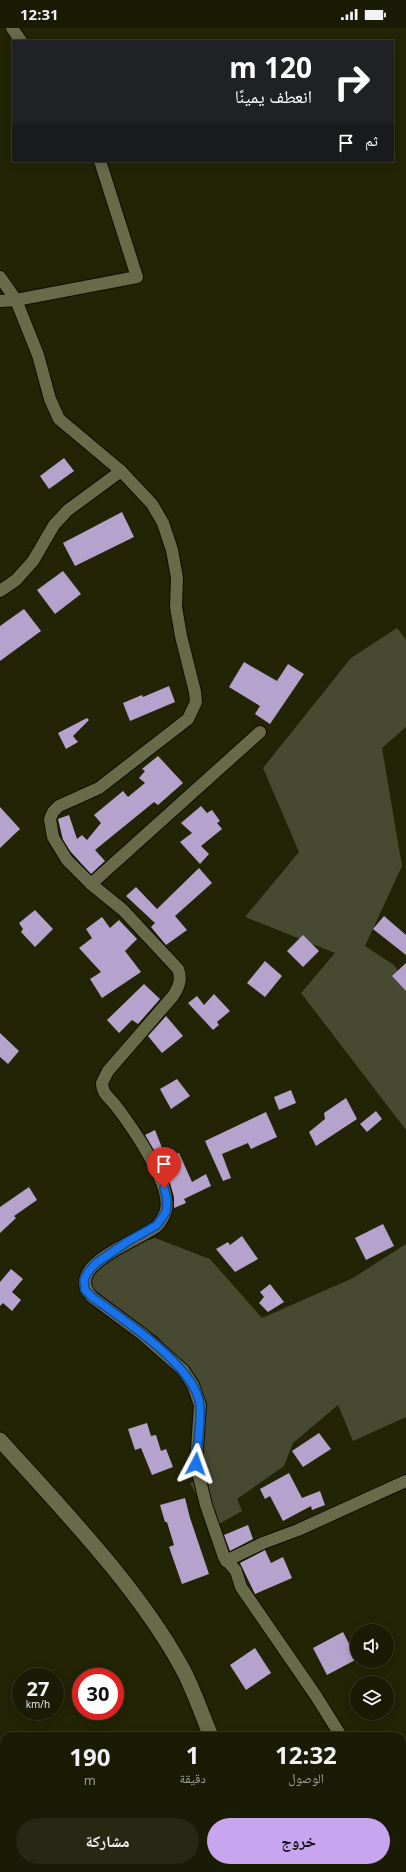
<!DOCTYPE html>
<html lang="ar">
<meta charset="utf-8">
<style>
:root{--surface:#1a1b04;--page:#272813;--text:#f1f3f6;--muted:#9fa19a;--line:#383926;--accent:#c7a6ef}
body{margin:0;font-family:"Open Sans","Noto Naskh Arabic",sans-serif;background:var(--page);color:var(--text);direction:rtl;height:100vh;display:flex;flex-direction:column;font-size:15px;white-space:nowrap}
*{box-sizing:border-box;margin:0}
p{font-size:13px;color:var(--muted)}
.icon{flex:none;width:22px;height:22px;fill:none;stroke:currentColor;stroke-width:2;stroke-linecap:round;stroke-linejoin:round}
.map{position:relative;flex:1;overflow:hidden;direction:ltr}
.side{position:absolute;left:0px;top:1704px;width:406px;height:140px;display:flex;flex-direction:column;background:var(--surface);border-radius:12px 12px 0 0;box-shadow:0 2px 10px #0003,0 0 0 1px var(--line);direction:rtl}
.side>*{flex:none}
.top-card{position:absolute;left:12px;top:12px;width:382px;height:122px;border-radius:0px;box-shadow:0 2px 10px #0003,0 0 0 1px var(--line);direction:rtl;background:#202124;color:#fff;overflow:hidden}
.fabs{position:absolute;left:350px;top:1596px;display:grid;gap:8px}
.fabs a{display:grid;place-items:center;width:44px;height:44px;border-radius:50%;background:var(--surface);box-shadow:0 2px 10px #0003,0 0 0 1px var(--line);font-size:20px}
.speed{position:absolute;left:12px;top:1640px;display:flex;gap:8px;font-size:20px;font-weight:700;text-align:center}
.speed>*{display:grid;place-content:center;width:52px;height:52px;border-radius:50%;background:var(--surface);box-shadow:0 2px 10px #0003,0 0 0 1px var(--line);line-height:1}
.speed small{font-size:10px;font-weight:400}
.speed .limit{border:6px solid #d22;background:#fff;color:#111}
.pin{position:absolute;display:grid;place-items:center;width:34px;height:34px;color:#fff;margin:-41px -17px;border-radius:50% 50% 50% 0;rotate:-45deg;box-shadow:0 0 4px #0007}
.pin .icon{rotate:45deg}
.me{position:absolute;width:44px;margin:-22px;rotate:4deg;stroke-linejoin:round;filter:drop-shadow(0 0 3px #0008)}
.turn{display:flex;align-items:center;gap:14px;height:84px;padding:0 16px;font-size:18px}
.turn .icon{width:52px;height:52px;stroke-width:2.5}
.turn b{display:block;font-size:28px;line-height:34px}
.then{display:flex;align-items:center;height:38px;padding:0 16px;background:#0003;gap:8px;font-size:15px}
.eta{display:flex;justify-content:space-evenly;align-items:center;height:68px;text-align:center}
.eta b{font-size:24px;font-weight:700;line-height:28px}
.action{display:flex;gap:8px;margin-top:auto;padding:8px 16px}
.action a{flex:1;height:46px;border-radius:24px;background:var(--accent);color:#111;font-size:16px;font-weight:700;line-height:46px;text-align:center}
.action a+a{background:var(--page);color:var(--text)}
.status{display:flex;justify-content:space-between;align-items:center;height:28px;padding:0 20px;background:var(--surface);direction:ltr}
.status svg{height:11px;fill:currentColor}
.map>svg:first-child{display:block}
.green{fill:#474931}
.building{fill:#b6a3cd}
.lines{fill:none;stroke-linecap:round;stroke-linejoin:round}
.minor-casing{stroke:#0d0d00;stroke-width:14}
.tertiary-casing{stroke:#0d0d00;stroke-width:17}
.minor{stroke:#686a49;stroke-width:12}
.tertiary{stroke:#686a49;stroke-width:15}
.route-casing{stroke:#114b97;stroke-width:10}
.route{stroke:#1a73e8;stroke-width:7}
</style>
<div class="status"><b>12:31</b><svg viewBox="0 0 49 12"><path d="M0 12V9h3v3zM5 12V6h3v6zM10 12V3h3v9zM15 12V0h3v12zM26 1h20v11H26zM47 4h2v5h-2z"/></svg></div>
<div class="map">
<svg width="406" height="1844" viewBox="0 0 406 1844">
<rect width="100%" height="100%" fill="#232405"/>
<!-- green -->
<g class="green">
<polygon points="397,600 406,612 406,699 382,720 402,838 365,918 394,937 406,957 406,1102 301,965 335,925 245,889 299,824 263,740 351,630"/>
<polygon points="155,1210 210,1231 262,1290 353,1250 406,1216 406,1389 353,1413 338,1377 293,1415 284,1438 237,1471 242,1483 214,1499 190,1455 199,1451 198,1396 183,1342 158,1309 85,1262 96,1235 116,1222"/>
</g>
<!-- building -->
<g class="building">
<polygon points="64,430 74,443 49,461 40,448"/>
<polygon points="122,484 134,509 75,538 63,515"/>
<polygon points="63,543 81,566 55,586 37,562"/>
<polygon points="24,581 41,603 0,633 0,598"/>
<polygon points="244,634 277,653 288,636 304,646 270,696 255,686 260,678 229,659"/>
<polygon points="169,658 175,674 130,693 123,675 142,667 143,669"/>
<polygon points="87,690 89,692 73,708 78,714 66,721 58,705"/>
<polygon points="158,728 183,755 158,777 154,774 95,822 105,833 91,846 70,823 63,812 58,791 69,787 77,811 82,807 87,812 101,795 94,787 123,763 128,769 145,755 139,750 145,743 142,741"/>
<polygon points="201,778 207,785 212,782 220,793 217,795 222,801 201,818 209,826 200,836 180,814 192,805 181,795"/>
<polygon points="0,779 20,801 0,820"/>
<polygon points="199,840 212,855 175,888 187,902 166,917 151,899 155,895 126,868 136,859 157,881"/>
<polygon points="35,882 53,901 35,919 21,904 23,901 19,895"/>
<polygon points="384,888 406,907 406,927 373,901"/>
<polygon points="102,889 110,900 119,892 137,911 125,923 141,944 102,970 90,951 101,944 79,920 92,910 86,901"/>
<polygon points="303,907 319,923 303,939 287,923"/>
<polygon points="265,933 282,948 265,969 247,955"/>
<polygon points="406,935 406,963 392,948"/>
<polygon points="144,956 160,971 138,996 132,992 119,1005 107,992"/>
<polygon points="214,966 230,983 217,994 219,997 213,1002 188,975 197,968 204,977"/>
<polygon points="166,988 183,1008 162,1025 148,1008"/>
<polygon points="0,1005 19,1023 8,1036 0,1029"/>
<polygon points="177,1051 190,1068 171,1081 160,1061"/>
<polygon points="291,1062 296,1075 279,1082 274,1069"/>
<polygon points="346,1070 357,1091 316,1118 309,1104 325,1091 324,1085"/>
<polygon points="376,1083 382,1091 367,1104 360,1096"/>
<polygon points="266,1084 277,1109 251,1121 248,1115 222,1126 231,1150 223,1153 205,1113"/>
<polygon points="155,1102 166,1130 179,1125 192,1154 206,1146 211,1158 184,1171 186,1175 174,1180 174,1169 170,1155 164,1140 145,1107"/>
<polygon points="29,1159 37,1172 14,1188 16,1190 0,1205 0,1179"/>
<polygon points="383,1196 394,1218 366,1232 355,1210"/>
<polygon points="242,1208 258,1231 235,1244 216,1221 228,1214 230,1217"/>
<polygon points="11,1241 23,1251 12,1264 21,1272 12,1283 3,1275 0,1278 0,1254"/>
<polygon points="270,1256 284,1274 268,1284 259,1275 264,1269 260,1264"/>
<polygon points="147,1395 151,1408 156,1407 161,1423 166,1421 173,1439 152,1447 141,1420 135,1422 128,1401"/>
<polygon points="319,1405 331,1421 303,1439 292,1423"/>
<polygon points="289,1445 302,1470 320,1463 325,1477 312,1482 311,1478 283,1493 270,1468 265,1471 260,1461"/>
<polygon points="185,1470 190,1490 209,1546 182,1556 169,1519 174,1517 167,1494 165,1494 160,1477"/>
<polygon points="248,1497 253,1511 230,1523 224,1507"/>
<polygon points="265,1522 271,1535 283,1529 292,1550 255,1566 240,1535"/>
<polygon points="343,1604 357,1631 327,1647 313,1620"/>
<polygon points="255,1620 271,1645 246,1662 230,1637"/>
</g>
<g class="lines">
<!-- minor casing -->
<g class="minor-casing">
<g id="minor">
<polyline points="12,0 21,13"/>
<polyline points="0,249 16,272 137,249 100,133"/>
<path d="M0 273 16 272 38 327 50 371 59 391 121 443 152 476 163 495 172 522 177 550 176 579 181 608 195 664 196 674 188 691 99 760 59 778 53 784 50 791 53 809 67 832 91 856 123 882 178 941C182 951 179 959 173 968L108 1043 102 1055C102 1066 110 1070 116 1078 132 1099 172 1156 166 1182 165 1187 160 1195 157 1198 139 1213 62 1237 92 1269L142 1306 183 1342 193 1357 200 1377 196 1436 206 1477 224 1529 236 1543 241 1559 316 1668 341 1708"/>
<polyline points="0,563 16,552 33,533 54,497 68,482 121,443"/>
<polyline points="91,856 260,704"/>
<polyline points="226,1533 263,1515 298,1502 406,1453"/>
<polyline points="402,1769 406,1771"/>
</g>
</g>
<!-- tertiary casing -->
<g class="tertiary-casing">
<g id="tertiary">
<path d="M0 1412C62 1481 136 1557 181 1638 193 1659 201 1685 211 1708"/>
<polyline points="265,1840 266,1844"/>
</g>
</g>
<!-- minor -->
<use href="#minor" class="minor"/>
<!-- tertiary -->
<use href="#tertiary" class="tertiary"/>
</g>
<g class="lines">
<!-- route casing -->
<g class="route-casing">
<path id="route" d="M164 1160 167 1172 166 1184 157 1197 127 1214 96 1235 88 1244 84 1252 85 1262 92 1269C122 1291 197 1339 200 1378 201 1397 197 1418 196 1436"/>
</g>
<!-- route -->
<use href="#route" class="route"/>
</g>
</svg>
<div class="fabs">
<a><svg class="icon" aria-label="sound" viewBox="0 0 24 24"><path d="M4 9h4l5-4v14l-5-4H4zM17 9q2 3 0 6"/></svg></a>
<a><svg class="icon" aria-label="layers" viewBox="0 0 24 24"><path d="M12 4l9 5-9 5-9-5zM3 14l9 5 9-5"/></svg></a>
</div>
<div class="speed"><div>27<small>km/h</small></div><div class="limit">30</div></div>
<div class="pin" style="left:164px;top:1160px;background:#d93025"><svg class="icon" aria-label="arrive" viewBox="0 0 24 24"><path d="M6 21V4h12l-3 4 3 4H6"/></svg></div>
<svg class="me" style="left:196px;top:1436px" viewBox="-20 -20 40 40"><path d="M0-17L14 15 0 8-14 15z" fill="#1a73e8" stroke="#fff" stroke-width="4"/></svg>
<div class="top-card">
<div class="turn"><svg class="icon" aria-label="right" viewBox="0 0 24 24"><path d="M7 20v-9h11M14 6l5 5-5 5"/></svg><div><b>120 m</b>انعطف يمينًا</div></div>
<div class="then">ثم<svg class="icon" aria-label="arrive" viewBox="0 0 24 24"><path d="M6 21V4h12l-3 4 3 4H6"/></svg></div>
</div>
<section class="side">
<div class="eta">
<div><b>12:32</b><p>الوصول</p></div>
<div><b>1</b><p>دقيقة</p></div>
<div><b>190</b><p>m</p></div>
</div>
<div class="action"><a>خروج</a><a>مشاركة</a></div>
</section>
</div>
